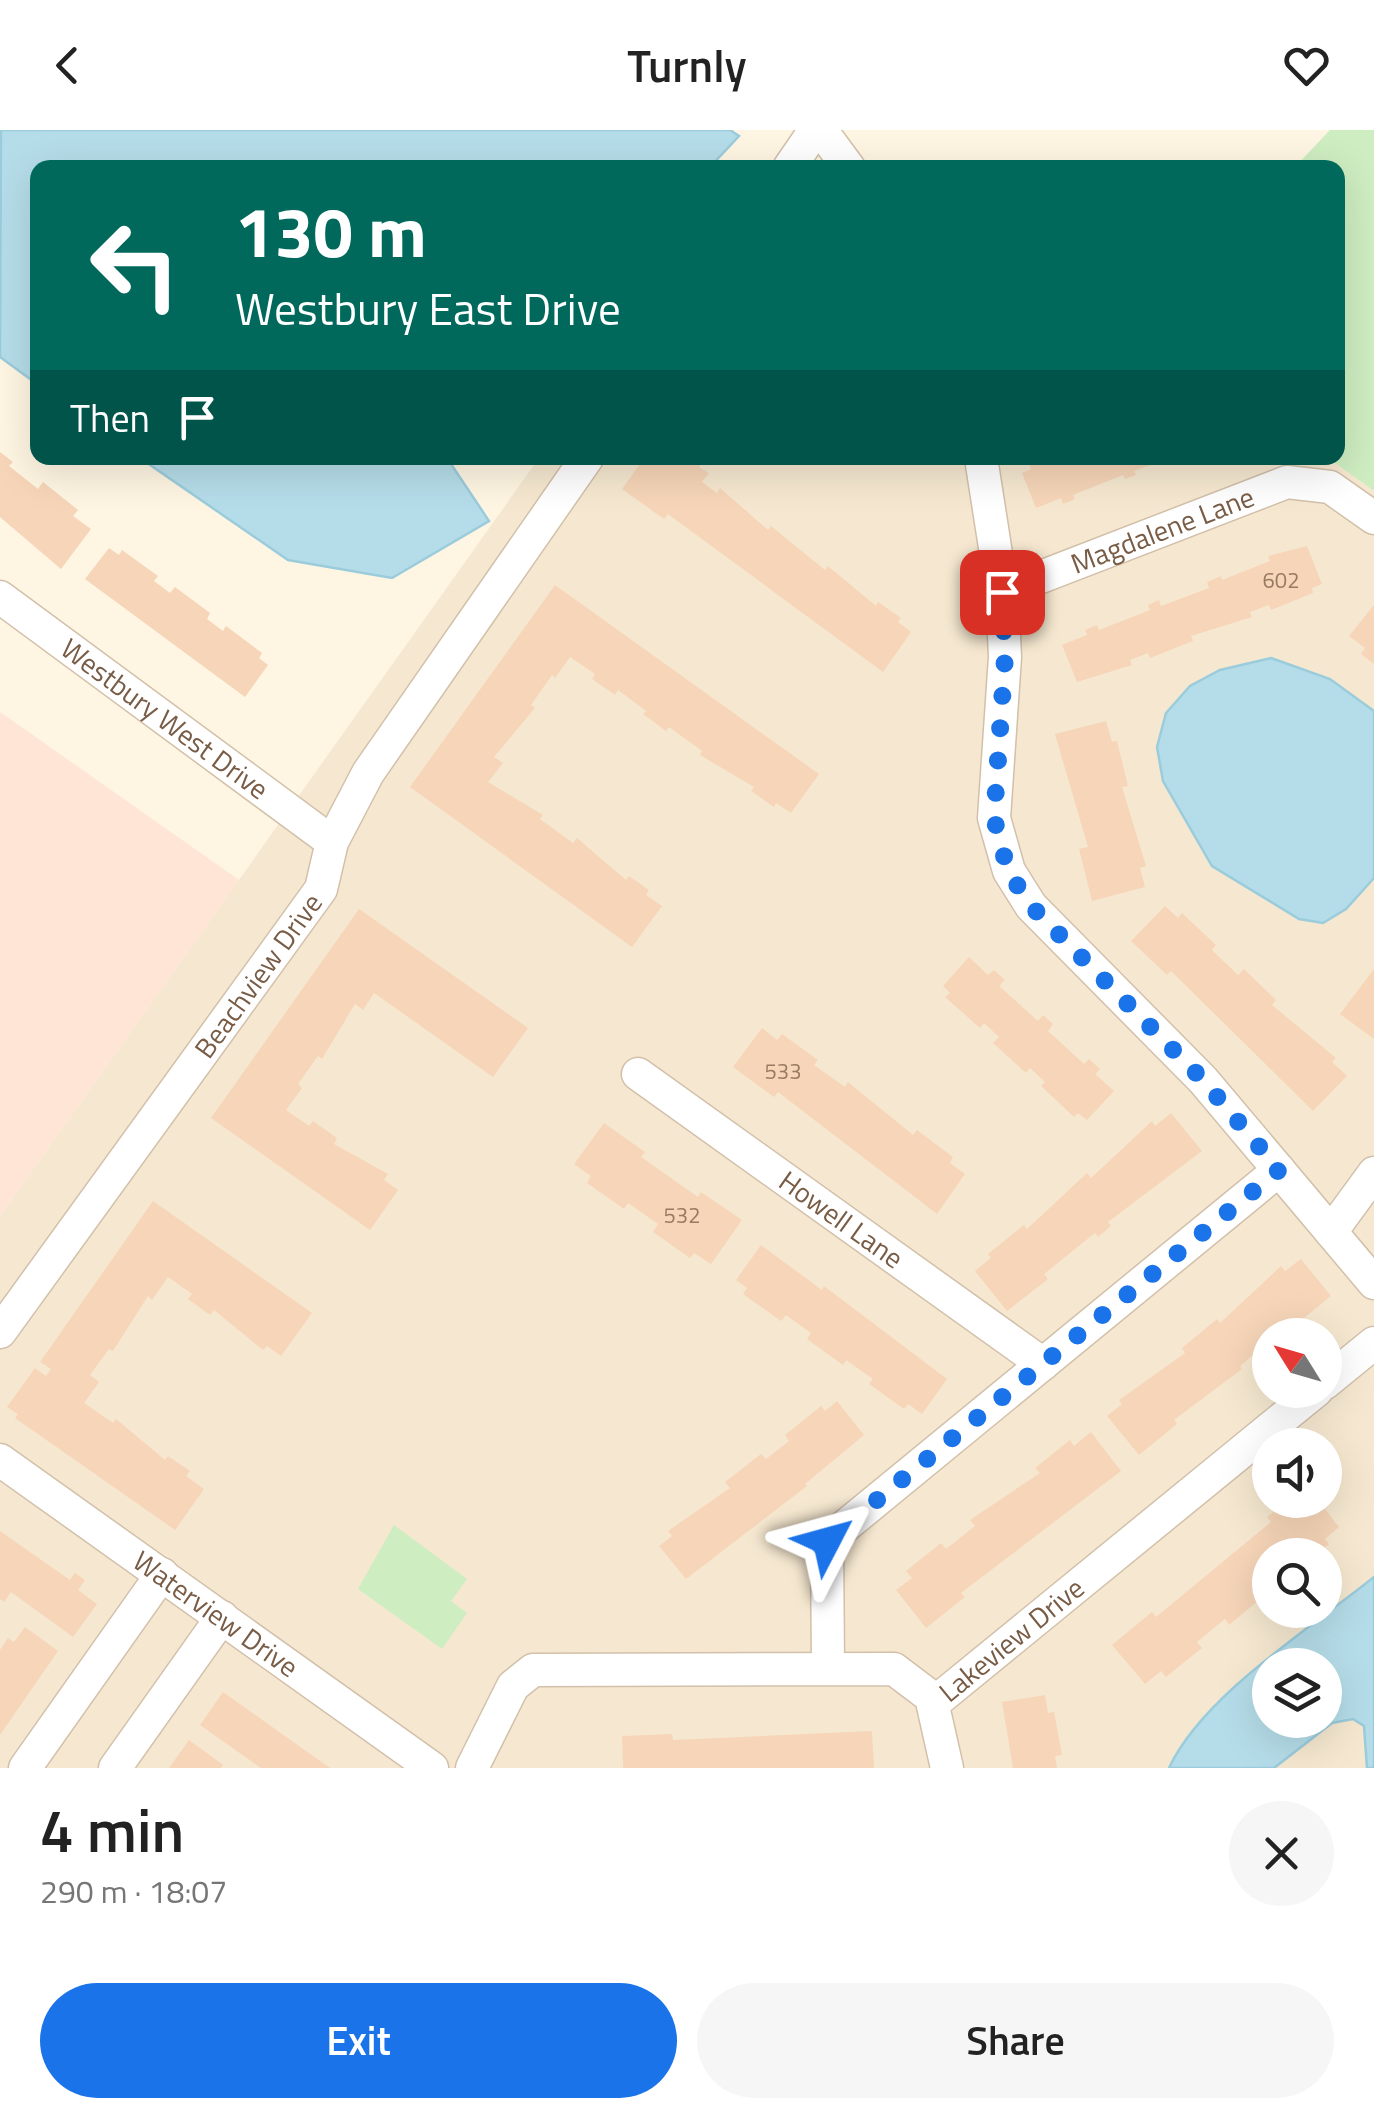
<!DOCTYPE html>
<meta charset="utf-8">
<style>
:root{--surface:#fff;--page:#f6f6f6;--text:#222;--muted:#767676;--accent:#1a73e8}
body{margin:0;font-family:"Titillium Web",sans-serif;background:var(--page);color:var(--text);height:100vh;display:flex;flex-direction:column;font-size:38px;white-space:nowrap}
*{box-sizing:border-box;margin:0}
p{font-size:32px;color:var(--muted)}
.icon{flex:none;width:55px;height:55px;fill:none;stroke:currentColor;stroke-width:2;stroke-linecap:round;stroke-linejoin:round}
.map{position:relative;height:1638px;overflow:hidden}
.drawer{display:flex;flex-direction:column;background:var(--surface);flex:1}
.drawer>*{flex:none}
.hud{position:absolute;left:30px;top:30px;width:1315px;height:305px;border-radius:20px;box-shadow:0 10px 40px #0002;background:#00695c;color:#fff;overflow:hidden}
.needle{width:65px;rotate:307deg}
.buttons{position:absolute;left:1252px;top:1188px;display:grid;gap:20px}
.buttons a{display:grid;place-items:center;width:90px;height:90px;border-radius:50%;background:var(--surface);box-shadow:0 10px 40px #0002;font-size:50px}
.pin{position:absolute;display:grid;place-items:center;width:85px;height:85px;color:#fff;margin:-42px;border-radius:20px;box-shadow:0 5px 15px #0006}
.me{position:absolute;width:110px;margin:-55px;rotate:51deg;stroke-linejoin:round;filter:drop-shadow(0 0 8px #0008)}
.turn{display:flex;align-items:center;gap:35px;height:210px;padding:0 40px;font-size:45px}
.turn .icon{width:130px;height:130px;stroke-width:2.5}
.turn b{display:block;font-size:70px;line-height:85px}
.then{display:flex;align-items:center;height:95px;padding:0 40px;background:#0003;gap:20px;font-size:38px}
.round{display:grid;place-items:center;flex:none;width:105px;height:105px;border-radius:52px;background:var(--page)}
.summary{display:flex;align-items:center;justify-content:space-between;height:170px;padding:0 40px}
h1{font-size:60px;font-weight:600;line-height:75px}
.action{display:flex;gap:20px;margin-top:auto;padding:20px 40px}
.action a{flex:1;height:115px;border-radius:60px;background:var(--accent);color:#fff;font-size:40px;font-weight:600;line-height:115px;text-align:center}
.action a+a{background:var(--page);color:var(--text)}
header{display:flex;justify-content:space-between;align-items:center;height:130px;padding:0 40px;background:var(--surface);font-size:45px;font-weight:600}
.map>svg:first-child{display:block}
.residential{fill:#f6e8d0;fill-rule:evenodd}
.commercial{fill:#ffe5d5}
.green{fill:#ceedc0}
.water{fill:#b5dde9;stroke:#9bccdc;stroke-width:2.5;fill-rule:evenodd}
.building{fill:#f6d5b8}
.lines{fill:none;stroke-linecap:round;stroke-linejoin:round}
.minor-casing{stroke:#d2c0aa;stroke-width:35}
.minor{stroke:#fff;stroke-width:32}
.route{stroke:#1a73e8;stroke-width:18;stroke-dasharray:0 32.4}
.labels{text-anchor:middle;stroke-width:9;stroke-linejoin:round;paint-order:stroke}
.number-label{font-size:22px;fill:#987a62}
.street-label{font-size:28px;fill:#785c46;stroke:#fff9ea}
</style>
<header><svg class="icon" aria-label="back" viewBox="0 0 24 24"><path d="M15 5l-7 7 7 7"/></svg>Turnly<svg class="icon" aria-label="heart" viewBox="0 0 24 24"><path d="M12 20l-8-8c-3-5 5-10 8-4 3-6 11-1 8 4z"/></svg></header>
<div class="map">
<svg width="1374" height="1638" viewBox="0 0 1374 1638">
<rect width="100%" height="100%" fill="#fef5e2"/>
<!-- residential -->
<path class="residential" d="M539 328H1328L1374 361V1638H0V1086ZM1270 1205H1325V1260H1270ZM1270 1315H1325V1370H1270ZM1270 1425H1325V1480H1270ZM1270 1535H1325V1590H1270Z"/>
<!-- commercial -->
<polygon class="commercial" points="0,582 239,750 0,1086"/>
<!-- green -->
<g class="green">
<polygon points="1330,0 1374,0 1374,361 1328,328 1338,328 1338,38 1295,37"/>
<polygon points="394,1395 467,1449 451,1471 467,1483 442,1519 358,1459"/>
</g>
<!-- water -->
<g class="water">
<polygon points="1,0 730,0 739,6 709,38 38,38 37,254 0,227"/>
<polygon points="140,328 447,328 489,391 392,448 288,430"/>
<polygon points="1271,528 1330,549 1374,581 1374,748 1346,779 1323,793 1299,789 1212,736 1163,651 1157,617 1166,583 1190,556 1220,540"/>
<path d="M1374 1447V1638H1367L1364 1596 1353 1589 1332 1593 1274 1638H1169C1203 1565 1311 1498 1374 1447ZM1270 1535H1325V1590H1270Z"/>
</g>
<!-- building -->
<g class="building">
<polygon points="0,322 13,332 9,336 38,359 43,352 78,380 73,386 91,399 61,439 0,387"/>
<polygon points="644,328 706,328 699,337 709,343 702,352 717,363 720,358 768,400 771,396 825,440 828,436 876,476 878,472 901,488 898,492 911,502 883,542 676,390 668,384 664,389 622,359"/>
<polygon points="1043,328 1169,328 1134,341 1136,345 1125,349 1123,345 1073,365 1075,369 1063,374 1061,368 1036,378 1022,343 1031,339 1029,333"/>
<polygon points="1307,416 1322,454 1312,458 1313,463 1271,480 1269,475 1250,482 1252,487 1191,506 1193,511 1150,528 1148,523 1130,530 1132,535 1077,552 1062,515 1087,505 1085,500 1097,495 1099,500 1150,480 1148,475 1159,470 1161,476 1209,458 1207,452 1221,446 1222,450 1270,431 1268,426"/>
<polygon points="109,418 119,425 122,420 158,446 154,451 170,463 175,457 210,483 207,489 223,501 226,496 262,523 259,528 268,535 245,567 85,449"/>
<polygon points="555,455 819,644 791,683 776,673 774,677 751,661 754,657 700,625 702,621 669,597 666,601 643,584 646,581 618,560 615,565 592,549 595,544 570,527 555,548 552,545 531,575 535,578 494,627 503,633 488,652 543,685 540,689 573,713 577,708 626,750 629,746 649,760 646,765 662,776 632,817 410,657"/>
<polygon points="1374,475 1374,534 1361,524 1365,518 1349,506"/>
<polygon points="1106,591 1112,612 1117,611 1128,656 1122,657 1146,736 1140,738 1145,757 1092,771 1079,719 1088,717 1055,604"/>
<polygon points="1165,776 1178,788 1182,783 1216,815 1212,820 1238,845 1244,839 1276,870 1272,875 1336,928 1332,932 1347,946 1313,981 1171,841 1167,845 1131,811"/>
<polygon points="359,779 528,898 493,947 374,863 363,880 355,874 322,929 318,926 298,954 302,958 286,980 309,996 313,991 337,1008 334,1014 388,1044 384,1050 398,1060 370,1100 211,988"/>
<polygon points="969,827 988,845 994,840 1005,850 999,856 1038,891 1043,885 1053,894 1048,901 1084,934 1089,929 1100,939 1095,944 1114,961 1087,990 1078,983 1074,987 1041,956 1045,952 1030,938 1026,943 993,913 999,907 984,893 980,898 945,867 950,863 943,856"/>
<polygon points="1374,839 1374,909 1340,884"/>
<polygon points="762,898 777,910 782,904 818,930 814,935 845,957 848,952 913,1005 917,1000 953,1027 950,1033 965,1044 937,1084 778,962 774,967 733,937"/>
<polygon points="1171,983 1202,1021 1108,1092 1111,1096 1098,1107 1095,1103 1044,1144 1048,1149 1007,1181 975,1141 991,1128 988,1124 1024,1095 1027,1099 1087,1043 1091,1048 1152,991 1155,996"/>
<polygon points="604,993 645,1022 641,1027 698,1067 701,1062 742,1090 711,1134 694,1123 690,1128 653,1102 658,1094 628,1073 624,1079 587,1053 591,1046 574,1034"/>
<polygon points="153,1071 312,1183 281,1226 267,1216 263,1220 214,1180 210,1185 188,1169 192,1164 168,1147 152,1170 148,1166 113,1221 109,1219 90,1245 99,1252 84,1273 113,1293 116,1289 165,1330 168,1326 190,1341 186,1346 204,1359 175,1400 15,1288 18,1284 7,1277 35,1238 46,1246 51,1239 40,1232"/>
<polygon points="761,1115 822,1160 824,1156 947,1249 922,1284 908,1274 904,1279 869,1254 873,1249 846,1230 843,1235 807,1209 811,1203 786,1185 781,1191 743,1164 747,1158 736,1150"/>
<polygon points="1301,1129 1331,1166 1293,1197 1270,1205 1270,1211 1240,1236 1242,1239 1174,1290 1177,1294 1139,1325 1107,1286 1122,1274 1119,1270 1185,1223 1182,1218 1217,1189 1220,1193 1281,1136 1285,1141"/>
<polygon points="837,1271 864,1305 805,1354 807,1356 686,1449 659,1416 672,1406 668,1401 730,1358 725,1352 761,1324 766,1329 789,1311 785,1305 821,1276 825,1281"/>
<polygon points="1091,1302 1121,1341 961,1463 965,1467 926,1498 896,1460 912,1448 906,1441 941,1413 946,1419 975,1396 970,1390 1040,1343 1035,1338 1070,1310 1074,1316"/>
<polygon points="1288,1370 1318,1370 1339,1397 1325,1409 1329,1414 1315,1425 1270,1425 1270,1451 1259,1460 1264,1466 1229,1495 1225,1489 1197,1512 1202,1518 1166,1547 1161,1541 1145,1554 1112,1515 1152,1482 1156,1487 1271,1392 1267,1387"/>
<polygon points="0,1401 70,1450 75,1443 85,1450 78,1460 97,1474 73,1507 11,1462 4,1472 0,1469"/>
<polygon points="25,1497 58,1521 0,1605 0,1520 8,1508 14,1512"/>
<polygon points="223,1562 330,1638 261,1638 200,1595"/>
<polygon points="1045,1565 1048,1583 1054,1582 1062,1625 1055,1626 1057,1638 1013,1638 1002,1572"/>
<polygon points="872,1601 874,1638 623,1638 622,1606 672,1604 673,1610"/>
<polygon points="189,1610 223,1635 221,1638 169,1638"/>
</g>
<g class="lines">
<!-- minor casing -->
<g class="minor-casing">
<g id="minor">
<polyline points="821,0 849,38"/>
<polyline points="789,38 815,0"/>
<polyline points="981,328 1002,462 1005,527 994,688 1009,741 1031,776 1203,950 1374,1153"/>
<path id="s1" d="M1002 462 1287 352 1330 357 1374 388"/>
<path id="s2" d="M0 467 332 712"/>
<path id="s3" d="M638 944 1043 1234"/>
<polyline points="1331,1102 1374,1043"/>
<path id="s4" d="M0 1202 321 759 332 712 368 643 587 328"/>
<polyline points="1325,1253 1374,1213"/>
<path id="s5" d="M0 1330 432 1638"/>
<polyline points="828,1536 827,1411 1279,1040"/>
<path id="s6" d="M934 1573 1317 1260"/>
<polyline points="25,1638 162,1444"/>
<polyline points="115,1638 222,1487"/>
<polyline points="472,1638 513,1556 533,1540 894,1539 931,1567 947,1638"/>
</g>
</g>
<!-- minor -->
<use href="#minor" class="minor"/>
</g>
<g class="lines">
<!-- route -->
<polyline class="route" points="827,1411 1279,1040 1203,950 1031,776 1008,741 994,688 1005,527 1002,462"/>
</g>
<g class="labels">
<!-- number labels -->
<g class="number-label">
<text x="1281" y="458">602</text>
<text x="783" y="949">533</text>
<text x="682" y="1093">532</text>
</g>
<!-- street labels -->
<g class="street-label">
<text dy="10" stroke="none"><textPath href="#s1" startOffset="172">Magdalene Lane</textPath></text>
<text dy="10" stroke="none"><textPath href="#s2" startOffset="205">Westbury West Drive</textPath></text>
<text dy="10" stroke="none"><textPath href="#s4" startOffset="440">Beachview Drive</textPath></text>
<text dy="10" stroke="none"><textPath href="#s3" startOffset="250">Howell Lane</textPath></text>
<text dy="10" stroke="none"><textPath href="#s5" startOffset="265">Waterview Drive</textPath></text>
<text dy="10" stroke="none"><textPath href="#s6" startOffset="100">Lakeview Drive</textPath></text>
</g>
</g>
</svg>
<div class="buttons">
<a><svg class="needle" viewBox="-14 -14 28 28"><path d="M0-13l5 13h-10z" fill="#e53935"/><path d="M0 13l5-13h-10z" fill="#767676"/></svg></a>
<a><svg class="icon" aria-label="sound" viewBox="0 0 24 24"><path d="M4 9h4l5-4v14l-5-4H4zM17 9q2 3 0 6"/></svg></a>
<a><svg class="icon" aria-label="search" viewBox="0 0 24 24"><circle cx="10" cy="10" r="6"/><path d="M15 15l6 6"/></svg></a>
<a><svg class="icon" aria-label="layers" viewBox="0 0 24 24"><path d="M12 4l9 5-9 5-9-5zM3 14l9 5 9-5"/></svg></a>
</div>
<div class="pin" style="left:1002px;top:462px;background:#d93025"><svg class="icon" aria-label="arrive" viewBox="0 0 24 24"><path d="M6 21V4h12l-3 4 3 4H6"/></svg></div>
<svg class="me" style="left:827px;top:1411px" viewBox="-20 -20 40 40"><path d="M0-17L14 15 0 8-14 15z" fill="#1a73e8" stroke="#fff" stroke-width="4"/></svg>
<div class="hud">
<div class="turn"><svg class="icon" aria-label="left" viewBox="0 0 24 24"><path d="M17 20v-9H6M10 6l-5 5 5 5"/></svg><div><b>130 m</b>Westbury East Drive</div></div>
<div class="then">Then<svg class="icon" aria-label="arrive" viewBox="0 0 24 24"><path d="M6 21V4h12l-3 4 3 4H6"/></svg></div>
</div>
</div>
<section class="drawer">
<div class="summary"><div><h1>4 min</h1><p>290 m · 18:07</p></div><a class="round"><svg class="icon" aria-label="close" viewBox="0 0 24 24"><path d="M6 6l12 12M18 6L6 18"/></svg></a></div>
<div class="action"><a>Exit</a><a>Share</a></div>
</section>
